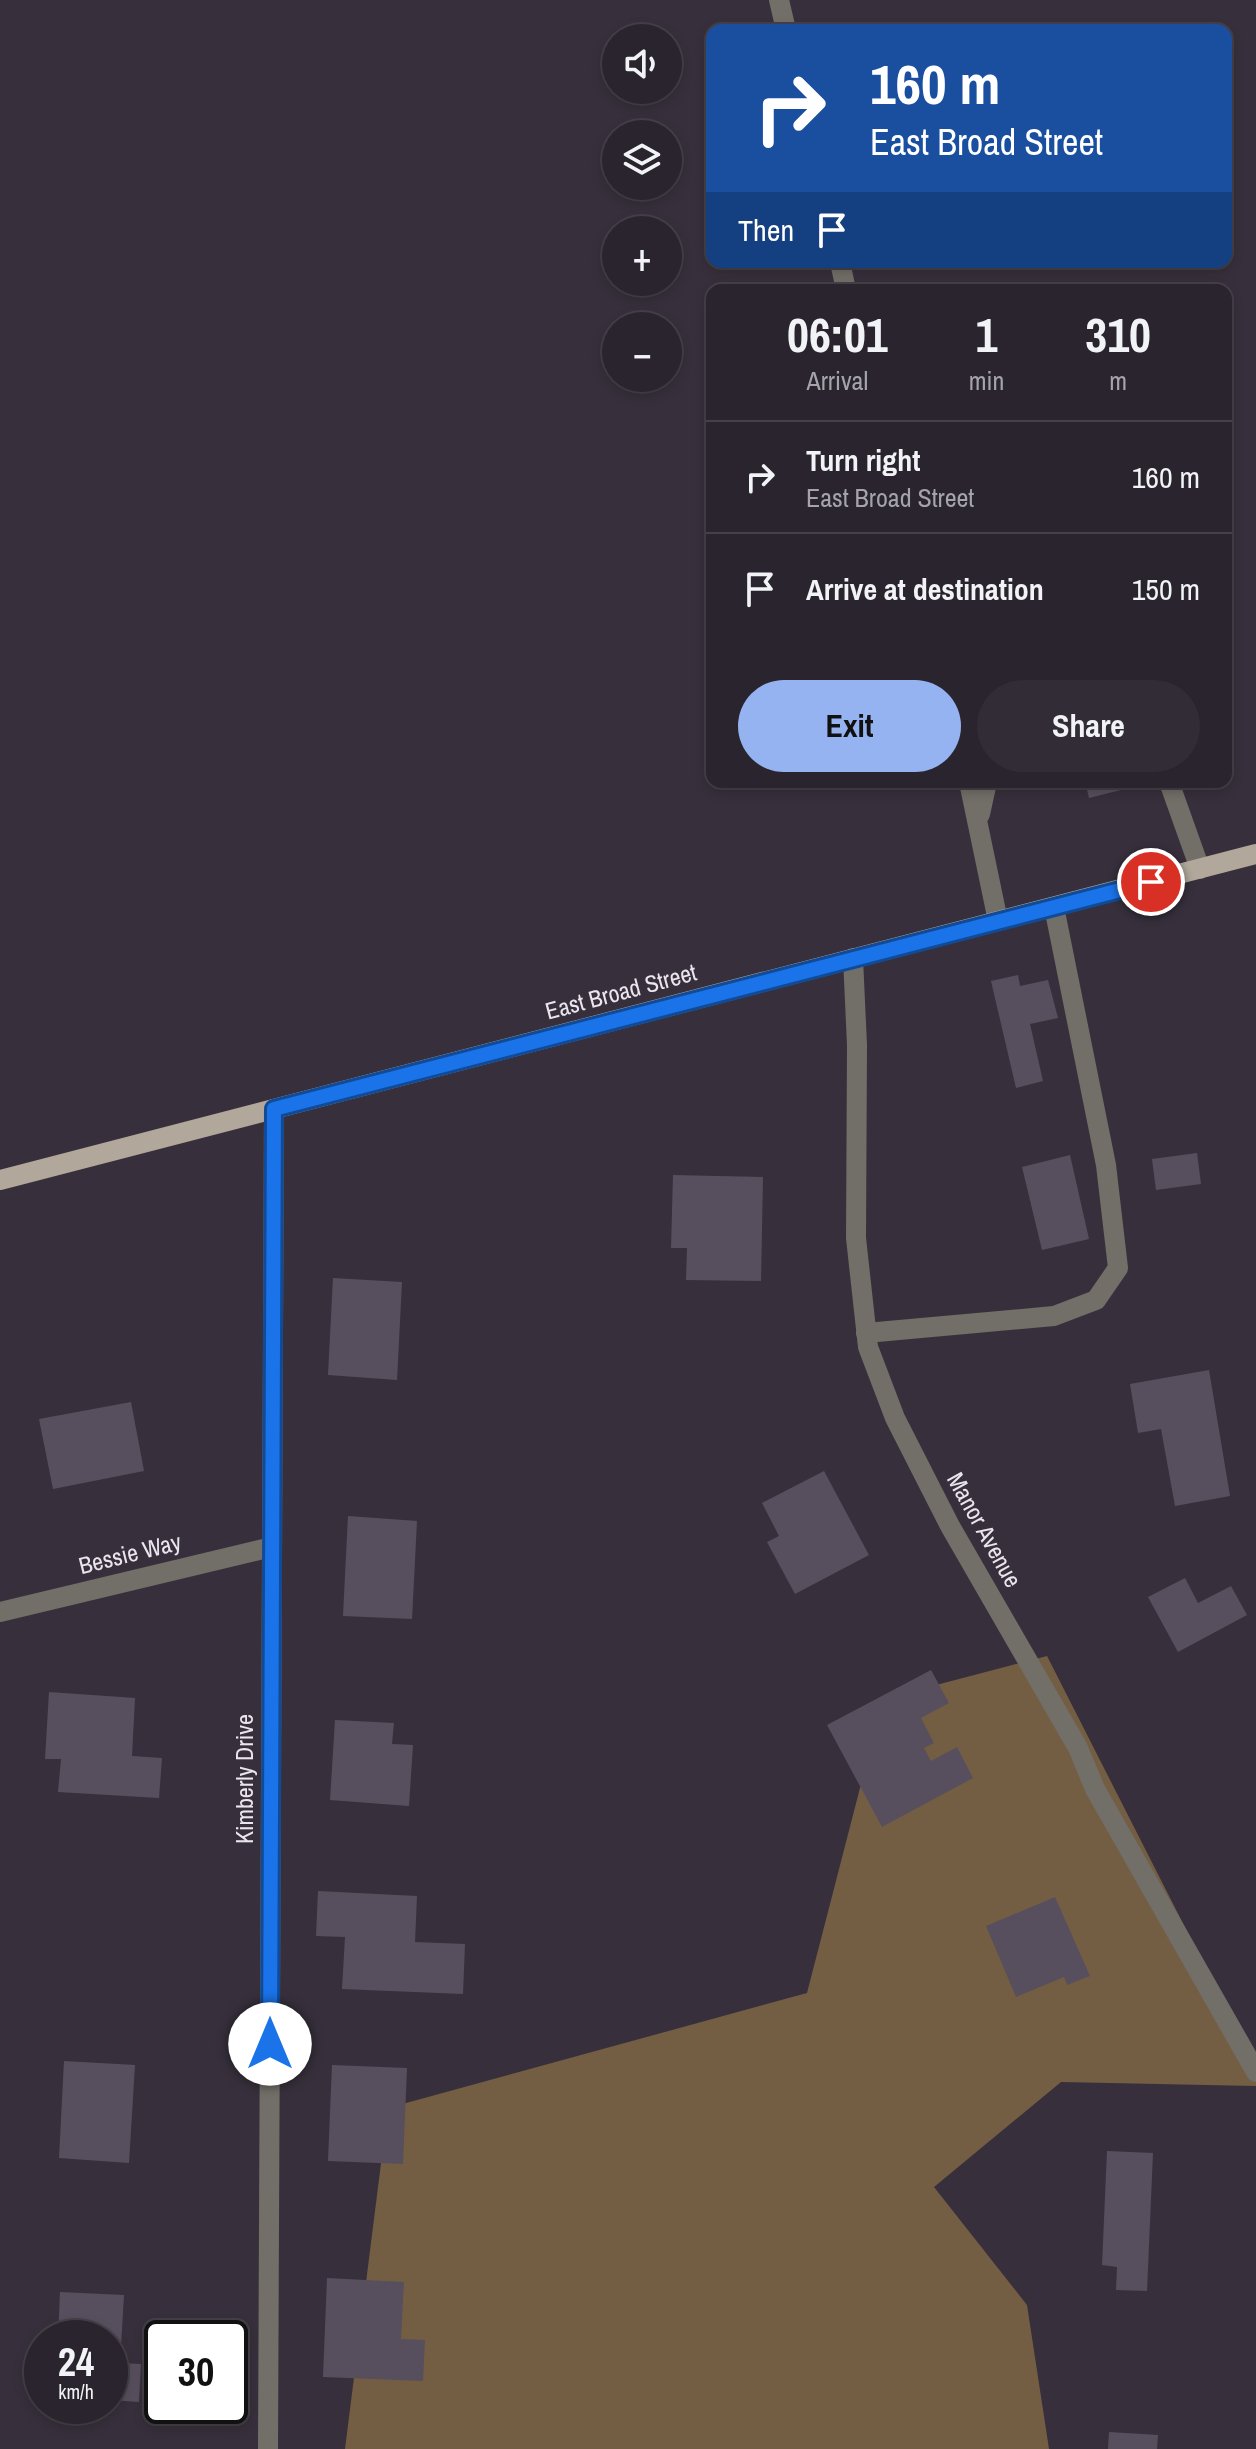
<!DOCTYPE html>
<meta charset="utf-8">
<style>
:root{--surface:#29242d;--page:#312c35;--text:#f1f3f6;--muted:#a5a4aa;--line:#454149;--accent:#95b2f1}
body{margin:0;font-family:"Archivo Narrow",sans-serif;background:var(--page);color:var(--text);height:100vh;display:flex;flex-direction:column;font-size:30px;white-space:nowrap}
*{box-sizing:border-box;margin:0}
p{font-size:26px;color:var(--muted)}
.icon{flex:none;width:44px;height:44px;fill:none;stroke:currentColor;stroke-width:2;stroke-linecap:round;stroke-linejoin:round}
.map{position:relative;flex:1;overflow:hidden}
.details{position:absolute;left:706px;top:284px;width:526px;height:504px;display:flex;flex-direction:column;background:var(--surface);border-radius:16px;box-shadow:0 4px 12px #0003,0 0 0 2px var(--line)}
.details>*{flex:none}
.hud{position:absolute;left:706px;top:24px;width:526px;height:244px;border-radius:16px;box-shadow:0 4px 12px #0003,0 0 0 2px var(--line);background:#1a4fa0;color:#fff;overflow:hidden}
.fabs{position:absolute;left:602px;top:24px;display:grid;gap:16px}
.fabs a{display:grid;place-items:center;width:80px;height:80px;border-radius:50%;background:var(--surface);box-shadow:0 4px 12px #0003,0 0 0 2px var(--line);font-size:40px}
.speed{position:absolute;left:24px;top:2320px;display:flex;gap:16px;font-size:40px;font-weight:700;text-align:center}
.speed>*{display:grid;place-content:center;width:104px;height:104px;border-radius:50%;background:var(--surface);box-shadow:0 4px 12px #0003,0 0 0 2px var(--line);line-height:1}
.speed small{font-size:20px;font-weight:400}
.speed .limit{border:4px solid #111;border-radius:12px;background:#fff;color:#111}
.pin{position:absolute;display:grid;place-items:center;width:68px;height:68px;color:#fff;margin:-34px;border:4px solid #fff;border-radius:50%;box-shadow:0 2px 8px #0007}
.me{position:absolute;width:88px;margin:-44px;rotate:0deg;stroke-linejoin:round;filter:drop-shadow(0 0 6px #0008)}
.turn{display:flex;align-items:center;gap:28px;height:168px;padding:0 32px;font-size:36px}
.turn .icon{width:104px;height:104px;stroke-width:2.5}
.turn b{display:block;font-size:56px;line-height:68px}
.then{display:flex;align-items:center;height:76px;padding:0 32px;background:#0003;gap:16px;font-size:30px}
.eta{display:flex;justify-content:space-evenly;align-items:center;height:136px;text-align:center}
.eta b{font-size:48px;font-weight:700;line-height:56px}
.action{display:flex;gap:16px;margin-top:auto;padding:16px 32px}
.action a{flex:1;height:92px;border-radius:48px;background:var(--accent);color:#111;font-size:32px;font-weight:700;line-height:92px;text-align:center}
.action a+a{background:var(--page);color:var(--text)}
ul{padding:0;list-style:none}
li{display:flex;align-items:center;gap:24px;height:112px;padding:0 32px;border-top:2px solid var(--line)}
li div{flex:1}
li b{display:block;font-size:30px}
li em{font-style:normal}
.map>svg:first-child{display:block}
.forest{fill:#745e43}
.building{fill:#574f5d}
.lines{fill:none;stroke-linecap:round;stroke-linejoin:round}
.minor{stroke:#726e68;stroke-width:20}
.major{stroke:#b1a79b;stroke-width:20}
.route-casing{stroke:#114b97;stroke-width:20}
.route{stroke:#1a73e8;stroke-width:14}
.labels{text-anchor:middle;stroke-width:8;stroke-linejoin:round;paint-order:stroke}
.street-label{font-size:24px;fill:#eae6ee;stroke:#37303c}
</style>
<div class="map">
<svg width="1256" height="2449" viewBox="0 0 1256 2449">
<rect width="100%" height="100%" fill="#37303c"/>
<!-- forest -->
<polygon class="forest" points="1047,1656 1256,2067 1256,2086 1061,2082 934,2187 1027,2305 1049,2449 345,2449 388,2108 807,1993 883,1699"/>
<!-- building -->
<g class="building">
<polygon points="1085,782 1149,782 1149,783 1089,798"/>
<polygon points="1018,975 1020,986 1048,980 1058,1018 1030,1024 1043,1081 1016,1088 991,981"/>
<polygon points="1197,1153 1201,1184 1156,1190 1152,1159"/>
<polygon points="1070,1155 1089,1239 1042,1250 1022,1167"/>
<polygon points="673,1175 763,1177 761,1281 686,1280 687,1248 671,1248"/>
<polygon points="333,1278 402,1282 397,1380 328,1375"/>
<polygon points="1209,1370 1230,1496 1175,1506 1161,1429 1138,1433 1130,1384"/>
<polygon points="131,1402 144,1471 53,1489 39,1419"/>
<polygon points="824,1471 869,1555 795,1594 767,1542 779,1536 762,1503"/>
<polygon points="348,1516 417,1521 412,1619 343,1616"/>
<polygon points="1185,1578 1198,1603 1231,1586 1247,1615 1178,1652 1148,1597"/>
<polygon points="931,1670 949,1703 921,1718 934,1743 924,1748 931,1761 957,1747 973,1778 882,1827 827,1725"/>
<polygon points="49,1692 135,1698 132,1756 162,1758 159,1798 58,1792 61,1759 45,1759"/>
<polygon points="335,1720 394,1723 392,1744 413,1745 409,1806 330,1800"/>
<polygon points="318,1891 417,1896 415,1942 465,1944 463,1994 342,1989 345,1937 316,1936"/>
<polygon points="1055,1897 1090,1976 1067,1985 1064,1977 1016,1997 986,1926"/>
<polygon points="64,2061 135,2065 129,2163 59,2158"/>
<polygon points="332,2065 407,2068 403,2164 328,2161"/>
<polygon points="1107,2151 1153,2153 1147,2291 1116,2290 1117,2267 1102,2265"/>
<polygon points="327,2278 404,2282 401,2339 425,2340 423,2381 323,2377"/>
<polygon points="60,2292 124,2295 120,2363 141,2364 139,2402 110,2400 110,2338 58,2338"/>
<polygon points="1109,2432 1158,2435 1157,2449 1108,2449"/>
</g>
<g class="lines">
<!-- minor -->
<g class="minor">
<polyline points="779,0 786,30"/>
<polyline points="840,262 846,290"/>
<polyline points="969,782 998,921"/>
<polyline points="1169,782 1200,869"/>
<polyline points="980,814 987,782"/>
<polyline points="853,958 857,1045 856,1238 868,1347 895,1418 950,1526 1078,1748 1095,1789 1256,2072"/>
<polyline points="866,1333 1054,1316 1096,1300 1118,1268 1106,1165 1054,907"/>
<polyline points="0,1612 272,1547"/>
<polyline points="268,2449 274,1109"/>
</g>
<!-- major -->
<polyline class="major" points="0,1180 1256,854"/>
</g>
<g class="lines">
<!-- route casing -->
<g class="route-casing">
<polyline id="route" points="270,2044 274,1109 1151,882"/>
</g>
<!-- route -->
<use href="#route" class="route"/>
</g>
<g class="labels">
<!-- street labels -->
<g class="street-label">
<text transform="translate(621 992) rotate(-15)" y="8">East Broad Street</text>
<text transform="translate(984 1530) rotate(61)" y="8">Manor Avenue</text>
<text transform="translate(130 1554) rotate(-14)" y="8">Bessie Way</text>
<text transform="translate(245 1779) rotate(-90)" y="8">Kimberly Drive</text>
</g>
</g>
</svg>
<div class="fabs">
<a><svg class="icon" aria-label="sound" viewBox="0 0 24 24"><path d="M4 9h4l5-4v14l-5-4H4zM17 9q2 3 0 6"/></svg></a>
<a><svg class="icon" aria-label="layers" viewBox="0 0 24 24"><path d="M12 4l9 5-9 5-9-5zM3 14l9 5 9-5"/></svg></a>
<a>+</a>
<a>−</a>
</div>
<div class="speed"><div>24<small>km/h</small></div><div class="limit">30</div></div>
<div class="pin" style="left:1151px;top:882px;background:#d93025"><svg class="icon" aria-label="arrive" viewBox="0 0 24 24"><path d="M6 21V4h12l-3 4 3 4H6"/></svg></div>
<svg class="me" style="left:270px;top:2044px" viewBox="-20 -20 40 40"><circle r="19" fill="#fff"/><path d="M0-13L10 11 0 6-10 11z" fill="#1a73e8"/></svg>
<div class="hud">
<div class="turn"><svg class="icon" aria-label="right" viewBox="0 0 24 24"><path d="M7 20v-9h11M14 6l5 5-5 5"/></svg><div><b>160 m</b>East Broad Street</div></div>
<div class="then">Then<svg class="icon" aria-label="arrive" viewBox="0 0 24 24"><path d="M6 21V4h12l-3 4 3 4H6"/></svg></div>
</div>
<section class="details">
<div class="eta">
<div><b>06:01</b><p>Arrival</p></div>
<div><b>1</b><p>min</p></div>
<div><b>310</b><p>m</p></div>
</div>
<ul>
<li><svg class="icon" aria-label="right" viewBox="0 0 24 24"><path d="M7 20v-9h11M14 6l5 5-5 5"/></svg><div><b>Turn right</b><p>East Broad Street</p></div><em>160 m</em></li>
<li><svg class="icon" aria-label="arrive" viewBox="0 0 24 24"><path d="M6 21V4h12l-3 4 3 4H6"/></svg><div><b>Arrive at destination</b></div><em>150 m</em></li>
</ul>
<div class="action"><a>Exit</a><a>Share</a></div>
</section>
</div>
